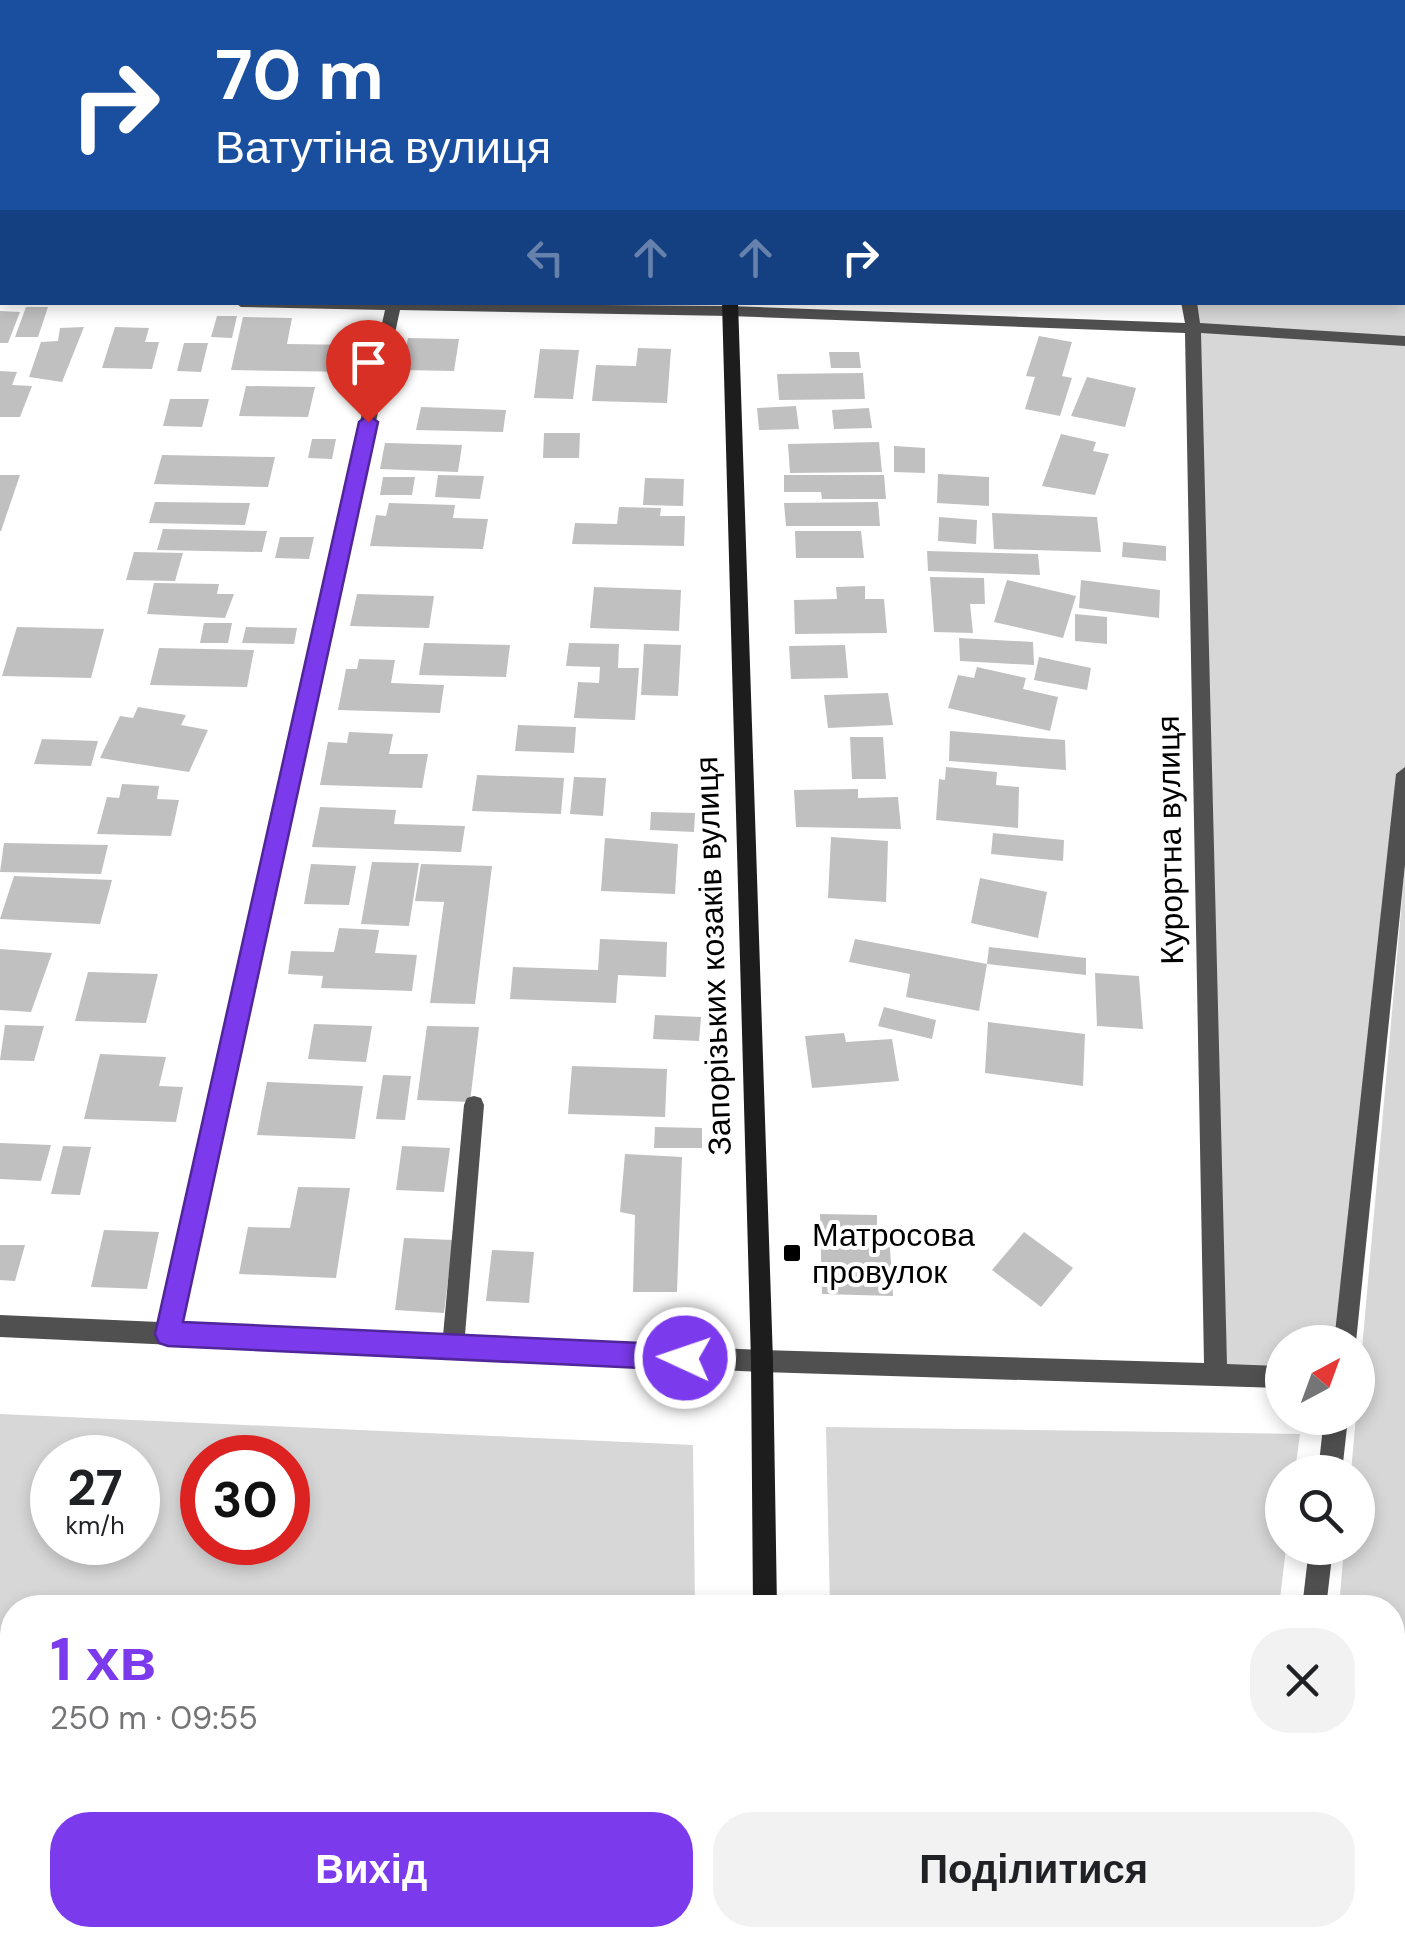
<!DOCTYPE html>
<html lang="uk">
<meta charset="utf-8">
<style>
:root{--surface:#fff;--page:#f2f2f2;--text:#202124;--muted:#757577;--accent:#7c3aed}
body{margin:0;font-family:"DM Sans",sans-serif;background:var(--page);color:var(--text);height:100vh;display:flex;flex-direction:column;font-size:38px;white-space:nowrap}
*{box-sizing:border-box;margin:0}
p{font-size:32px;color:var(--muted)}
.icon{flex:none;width:55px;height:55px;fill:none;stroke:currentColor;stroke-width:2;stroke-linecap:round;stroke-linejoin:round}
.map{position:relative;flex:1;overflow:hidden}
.side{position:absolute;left:0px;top:1595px;width:1405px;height:352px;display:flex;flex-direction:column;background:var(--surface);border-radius:40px 40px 0 0;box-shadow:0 5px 15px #0003}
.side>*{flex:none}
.banner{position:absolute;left:0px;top:0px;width:1405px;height:305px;box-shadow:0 5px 15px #0003;background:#1a4fa0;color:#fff;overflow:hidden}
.needle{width:65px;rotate:41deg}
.fabs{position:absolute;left:1265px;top:1325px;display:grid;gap:20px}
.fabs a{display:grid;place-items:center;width:110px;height:110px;border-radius:50%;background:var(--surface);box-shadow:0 5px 15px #0003;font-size:50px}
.speed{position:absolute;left:30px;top:1435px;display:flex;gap:20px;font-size:50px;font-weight:700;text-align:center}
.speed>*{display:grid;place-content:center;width:130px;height:130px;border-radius:50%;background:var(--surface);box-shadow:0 5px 15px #0003;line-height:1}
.speed small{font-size:25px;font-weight:400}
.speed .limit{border:15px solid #d22;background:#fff;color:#111}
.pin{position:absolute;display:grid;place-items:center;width:85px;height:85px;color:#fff;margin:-102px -42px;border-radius:50% 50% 50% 0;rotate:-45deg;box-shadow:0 0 10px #0007}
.pin .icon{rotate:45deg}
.me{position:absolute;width:110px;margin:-55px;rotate:273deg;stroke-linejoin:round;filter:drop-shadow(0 0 8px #0008)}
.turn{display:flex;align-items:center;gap:35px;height:210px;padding:0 50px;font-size:45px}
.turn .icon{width:130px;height:130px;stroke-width:2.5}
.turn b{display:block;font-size:70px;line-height:85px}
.lanes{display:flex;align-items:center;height:95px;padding:0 50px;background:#0003;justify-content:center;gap:50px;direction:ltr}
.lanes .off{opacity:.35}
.round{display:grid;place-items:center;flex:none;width:105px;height:105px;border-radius:40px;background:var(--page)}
.summary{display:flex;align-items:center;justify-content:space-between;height:170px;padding:0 50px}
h1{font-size:60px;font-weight:700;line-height:75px;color:var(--accent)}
.primary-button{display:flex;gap:20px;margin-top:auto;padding:20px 50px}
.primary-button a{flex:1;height:115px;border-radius:40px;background:var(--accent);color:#fff;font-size:40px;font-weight:700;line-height:115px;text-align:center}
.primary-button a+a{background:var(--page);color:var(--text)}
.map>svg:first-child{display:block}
.green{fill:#d7d7d7;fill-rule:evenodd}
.building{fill:#c0c0c0}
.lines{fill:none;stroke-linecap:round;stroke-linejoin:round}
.service{fill:#505050;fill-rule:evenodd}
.minor{fill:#505050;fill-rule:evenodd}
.secondary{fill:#1d1d1d;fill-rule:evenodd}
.route{fill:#7c3aed;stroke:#51269a;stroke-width:2.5}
.poi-dot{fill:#000;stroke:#fff;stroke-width:4}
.labels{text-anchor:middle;stroke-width:8;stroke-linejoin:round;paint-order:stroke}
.street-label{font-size:32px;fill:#000;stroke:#fff}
.poi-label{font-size:32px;fill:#000;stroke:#fff;text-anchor:start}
</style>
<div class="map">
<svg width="1405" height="1947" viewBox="0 0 1405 1947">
<rect width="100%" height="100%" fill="#fff"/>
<!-- green -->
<g class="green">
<polygon points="1143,0 1405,0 1405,783 1342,1342 1282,1342 1282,1372 1227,1372 1196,327 1192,303 1402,302 1402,2"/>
<polygon points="1405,866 1405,1947 1307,1947 1308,1935 1392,1935 1392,1608 1339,1607 1344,1548 1358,1548 1358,1472 1351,1472"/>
<path d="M0 1414 693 1445 695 1607 12 1608V1935H699V1947H0ZM52 1458H138V1542H52ZM202 1458H288V1542H202Z"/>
<polygon points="826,1427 1300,1434 1295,1472 1282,1472 1282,1548 1286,1548 1279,1607 830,1607"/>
<polygon points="839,1935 1240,1935 1239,1947 839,1947"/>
</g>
<!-- building -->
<g class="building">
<polygon points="26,307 48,307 38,337 15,337"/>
<polygon points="0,311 20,312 8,343 0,343"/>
<polygon points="217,316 237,316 232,338 211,337"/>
<polygon points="243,317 292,318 287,344 358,345 353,372 231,370"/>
<polygon points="84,327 62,382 29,377 41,342 58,341 60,328"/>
<polygon points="115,327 149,328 145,342 159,342 152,369 102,368"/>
<polygon points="1039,336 1072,342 1062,376 1072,378 1060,416 1025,409 1035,377 1026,376"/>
<polygon points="408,338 459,339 454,371 401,370"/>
<polygon points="184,343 208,343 201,372 177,371"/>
<polygon points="638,348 671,349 667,403 592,401 596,365 636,366"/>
<polygon points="540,349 579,350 573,399 534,398"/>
<polygon points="829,352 859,352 861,368 831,368"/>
<polygon points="0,371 17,372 12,385 32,386 20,417 0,417"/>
<polygon points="863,373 865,399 779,400 777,374"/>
<polygon points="1087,377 1136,388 1125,427 1071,416"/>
<polygon points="246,386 315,387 308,417 239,416"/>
<polygon points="170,399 209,399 202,427 163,426"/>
<polygon points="796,406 799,429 759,430 757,408"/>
<polygon points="421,407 506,410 503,432 416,430"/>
<polygon points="869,408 872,428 834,429 832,410"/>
<polygon points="544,433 580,433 579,458 543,458"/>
<polygon points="1061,434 1096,442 1093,451 1109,454 1095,495 1042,486"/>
<polygon points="312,439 336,439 332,459 308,458"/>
<polygon points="879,442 882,472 790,473 788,444"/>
<polygon points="385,443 462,445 458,472 380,469"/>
<polygon points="894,446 925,448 925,473 894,472"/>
<polygon points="162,455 275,457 268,487 154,484"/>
<polygon points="938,474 989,477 989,506 937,503"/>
<polygon points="0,475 20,475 1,531 0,531"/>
<polygon points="438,475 484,476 480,499 435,497"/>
<polygon points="784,475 884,475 886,499 822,499 821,492 784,492"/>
<polygon points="383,477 415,477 412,495 380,495"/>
<polygon points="645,478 684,479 683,506 643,505"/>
<polygon points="155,502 250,503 245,525 149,523"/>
<polygon points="878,502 880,526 786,526 784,503"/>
<polygon points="389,503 455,505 453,518 488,519 483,549 370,546 376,515 386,516"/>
<polygon points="619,507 661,508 660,516 685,516 684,546 572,544 575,523 617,524"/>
<polygon points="992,513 1097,517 1101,552 994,549"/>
<polygon points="939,517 977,520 976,544 938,541"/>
<polygon points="163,529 267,531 262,552 157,550"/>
<polygon points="795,531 861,531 864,558 796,558"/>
<polygon points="280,537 314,537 309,559 275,558"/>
<polygon points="1123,542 1166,546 1166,561 1122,557"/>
<polygon points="927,551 1038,554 1040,575 928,571"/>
<polygon points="134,552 183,553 175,581 126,580"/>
<polygon points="930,577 984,578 985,604 970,604 973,633 934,632"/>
<polygon points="1007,580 1076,596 1063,638 994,622"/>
<polygon points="1081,580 1160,590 1159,618 1079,608"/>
<polygon points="154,583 219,584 217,594 234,594 225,618 147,614"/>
<polygon points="865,586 865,599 884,599 887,633 795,634 794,600 837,599 836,587"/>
<polygon points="594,587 681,590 679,631 590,628"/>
<polygon points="357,594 434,596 429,628 350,626"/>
<polygon points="1075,614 1107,617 1107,644 1075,641"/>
<polygon points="204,623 232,623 228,643 200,643"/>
<polygon points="17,627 104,629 91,678 2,676"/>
<polygon points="246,627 297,628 294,644 242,643"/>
<polygon points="959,638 1033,642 1034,665 960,661"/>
<polygon points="424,643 510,645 506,677 419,675"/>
<polygon points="569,643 619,644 618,668 639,668 635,720 574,718 578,682 599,683 600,667 566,666"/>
<polygon points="644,644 681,645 678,696 641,695"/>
<polygon points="845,645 848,678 791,679 789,646"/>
<polygon points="159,648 254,650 247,687 150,685"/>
<polygon points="1039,657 1091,668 1087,690 1034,680"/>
<polygon points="359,659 395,660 391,683 444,685 440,713 338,710 346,669 357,669"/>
<polygon points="977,667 1026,678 1023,689 1058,697 1050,731 948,708 958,675 974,678"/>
<polygon points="888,693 893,725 828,728 824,695"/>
<polygon points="138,707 186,715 181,725 208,730 189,772 100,758 120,716 133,718"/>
<polygon points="518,725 576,727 574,753 515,751"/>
<polygon points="950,731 1065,740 1066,770 949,761"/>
<polygon points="349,732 393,734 389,754 428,754 422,788 320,785 328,742 347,743"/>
<polygon points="850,737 883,737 886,779 852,779"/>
<polygon points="42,739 98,741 91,766 34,764"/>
<polygon points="946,767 997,772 996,785 1019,787 1018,828 936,820 939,779 945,780"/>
<polygon points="477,775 564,778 561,814 472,811"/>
<polygon points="574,777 606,778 603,816 570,814"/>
<polygon points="122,784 159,786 157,799 179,800 171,836 97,834 107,797 119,798"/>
<polygon points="858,789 858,798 898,797 901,829 796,827 794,790"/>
<polygon points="320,807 396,810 394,824 465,826 461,852 312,847"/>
<polygon points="651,812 695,813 694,832 650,830"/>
<polygon points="993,833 1064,840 1063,861 991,854"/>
<polygon points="831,837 888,841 886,902 828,898"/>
<polygon points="605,838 678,844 675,894 601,891"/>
<polygon points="4,843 108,845 101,874 0,872"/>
<polygon points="372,862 419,863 409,926 361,924"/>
<polygon points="311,864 356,866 349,905 304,904"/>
<polygon points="421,864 492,866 475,1004 430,1003 444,902 415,901"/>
<polygon points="14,876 112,880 100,924 0,919"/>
<polygon points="980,878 1047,892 1038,938 971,923"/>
<polygon points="339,928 379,930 375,953 417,955 412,991 321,988 323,976 288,974 291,951 334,952"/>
<polygon points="600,939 667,942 666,977 618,975 616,1003 510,999 513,967 598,970"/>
<polygon points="855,939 987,964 979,1011 906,997 910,974 849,962"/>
<polygon points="989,947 1086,958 1086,975 987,964"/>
<polygon points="0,949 52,953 31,1012 0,1010"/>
<polygon points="88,972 158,974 146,1023 75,1021"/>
<polygon points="1095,973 1139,976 1143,1029 1097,1026"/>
<polygon points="884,1007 936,1020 932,1039 878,1026"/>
<polygon points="655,1015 701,1017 699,1041 653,1039"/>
<polygon points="988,1022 1085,1034 1083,1086 985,1073"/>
<polygon points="314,1024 372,1026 366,1062 308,1059"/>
<polygon points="5,1025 44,1026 34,1061 0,1060"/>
<polygon points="427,1026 479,1027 470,1102 417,1100"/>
<polygon points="844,1033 846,1042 892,1039 899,1081 812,1088 805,1036"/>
<polygon points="100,1054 166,1057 159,1086 183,1087 176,1122 84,1119"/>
<polygon points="572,1066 667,1069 665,1117 568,1114"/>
<polygon points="383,1075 411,1076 405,1120 376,1119"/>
<polygon points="267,1082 363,1086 355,1139 257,1135"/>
<polygon points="655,1127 702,1128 702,1148 654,1148"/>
<polygon points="0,1143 51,1145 41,1181 0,1179"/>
<polygon points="63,1146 91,1147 80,1195 51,1194"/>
<polygon points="402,1146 450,1148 444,1192 396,1190"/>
<polygon points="625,1154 682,1157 677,1292 633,1292 635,1215 620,1212"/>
<polygon points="298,1187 350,1188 336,1278 239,1274 248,1227 290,1228"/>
<polygon points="820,1214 877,1215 877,1233 889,1233 893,1296 822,1294"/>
<polygon points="104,1230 159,1232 147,1289 91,1287"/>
<polygon points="1024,1232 1073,1268 1041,1307 992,1270"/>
<polygon points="404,1238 453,1240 444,1313 395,1310"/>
<polygon points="0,1245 25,1245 15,1281 0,1280"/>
<polygon points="492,1250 534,1252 529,1303 486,1301"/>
</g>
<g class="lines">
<!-- service -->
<polygon class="service" points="474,1096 481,1098 484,1105 464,1347 461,1355 453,1358 445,1355 442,1347 464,1105 467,1098"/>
<!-- minor -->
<g class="minor">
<rect x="422" y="0" width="12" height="2"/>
<polygon points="1134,0 1146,0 1147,2 1135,2"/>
<rect x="0" y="290" width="2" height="10"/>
<path d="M234 302 730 306 1185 323 1181 302H1197L1200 323 1405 336V346L1201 333 1227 1364 1282 1366V1388L762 1372 0 1337V1315L159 1322 385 310 241 307ZM400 310 730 316 1185 333 1204 1363 762 1350 182 1324Z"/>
<polygon points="1405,767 1405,865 1356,1342 1334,1342 1396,774"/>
<polygon points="1324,1418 1348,1418 1342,1472 1318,1472"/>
<polygon points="1309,1548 1333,1548 1326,1608 1302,1608"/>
<polygon points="1263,1935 1289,1935 1289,1947 1261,1947"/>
</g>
<!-- secondary -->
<g class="secondary">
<rect x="702" y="0" width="12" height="2"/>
<polygon points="722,302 738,302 773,1361 777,1608 753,1608 751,1361"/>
<polygon points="757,1935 783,1935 784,1947 756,1947"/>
</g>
</g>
<!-- route -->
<polygon class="route" points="368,415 378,422 183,1322 685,1345 694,1349 698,1358 694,1367 685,1370 168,1346 159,1343 155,1334 359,422"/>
<!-- markers -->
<rect class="poi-dot" x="782" y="1243" width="20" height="20" rx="5"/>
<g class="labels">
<!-- street labels -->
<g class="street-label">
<text transform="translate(1170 840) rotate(-91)" y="11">Курортна вулиця</text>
<text transform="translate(713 956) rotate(-92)" y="11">Запорізьких козаків вулиця</text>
</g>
<!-- poi labels -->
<g class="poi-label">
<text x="812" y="1246">Матросова<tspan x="812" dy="37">провулок</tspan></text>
</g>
</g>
</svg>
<div class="fabs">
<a><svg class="needle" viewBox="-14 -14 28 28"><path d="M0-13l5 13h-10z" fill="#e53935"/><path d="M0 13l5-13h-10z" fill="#757577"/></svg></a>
<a><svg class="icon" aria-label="search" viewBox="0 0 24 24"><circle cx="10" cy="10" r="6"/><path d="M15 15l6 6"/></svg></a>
</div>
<div class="speed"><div>27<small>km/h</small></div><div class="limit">30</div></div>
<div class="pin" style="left:368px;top:422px;background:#d93025"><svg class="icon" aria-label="arrive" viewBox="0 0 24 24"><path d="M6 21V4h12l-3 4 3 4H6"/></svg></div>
<svg class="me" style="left:685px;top:1358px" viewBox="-20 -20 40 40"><circle r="17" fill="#7c3aed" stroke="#fff" stroke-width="3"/><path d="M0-11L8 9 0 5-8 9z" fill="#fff"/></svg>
<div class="banner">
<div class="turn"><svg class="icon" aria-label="right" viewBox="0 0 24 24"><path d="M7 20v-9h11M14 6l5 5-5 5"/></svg><div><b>70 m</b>Ватутіна вулиця</div></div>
<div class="lanes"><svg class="icon off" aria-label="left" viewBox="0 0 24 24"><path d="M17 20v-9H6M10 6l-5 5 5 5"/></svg><svg class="icon off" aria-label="ahead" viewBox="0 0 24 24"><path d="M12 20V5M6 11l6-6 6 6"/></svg><svg class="icon off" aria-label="ahead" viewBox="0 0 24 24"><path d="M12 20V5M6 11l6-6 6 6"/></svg><svg class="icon" aria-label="right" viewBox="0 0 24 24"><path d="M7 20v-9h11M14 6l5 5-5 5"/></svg></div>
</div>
<section class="side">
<div class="summary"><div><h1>1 хв</h1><p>250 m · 09:55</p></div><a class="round"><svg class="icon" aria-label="close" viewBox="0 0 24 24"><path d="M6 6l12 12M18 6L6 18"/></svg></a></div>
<div class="primary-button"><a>Вихід</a><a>Поділитися</a></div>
</section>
</div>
